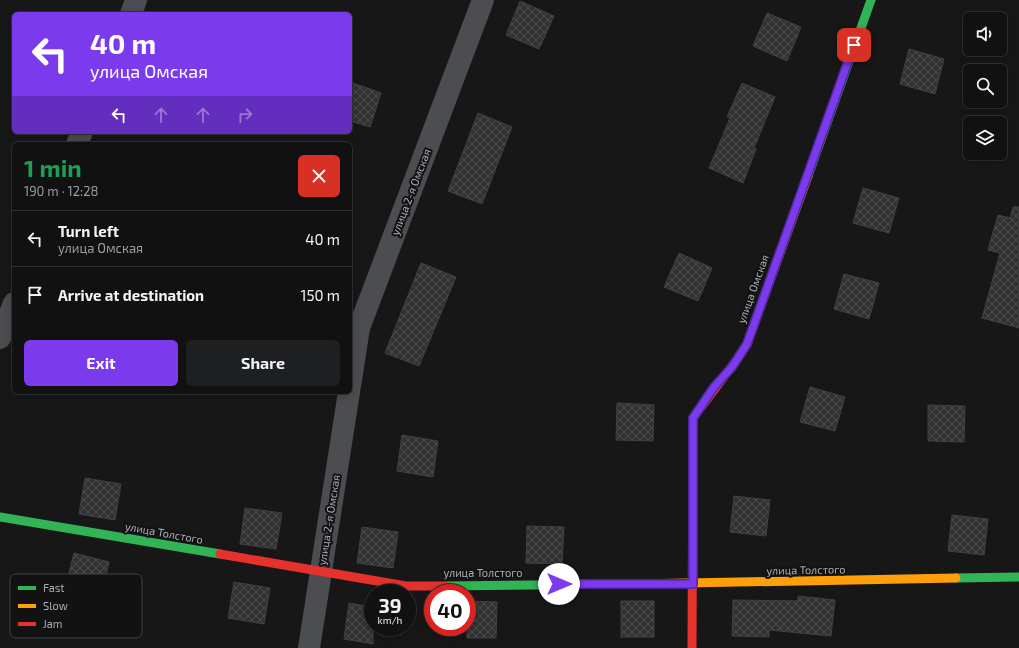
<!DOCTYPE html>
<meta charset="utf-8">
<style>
:root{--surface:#111112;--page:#1e1f20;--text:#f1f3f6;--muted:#9c9d9f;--line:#303132;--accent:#7c3aed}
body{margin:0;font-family:"Exo 2",sans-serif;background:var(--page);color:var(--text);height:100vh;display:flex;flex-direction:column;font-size:15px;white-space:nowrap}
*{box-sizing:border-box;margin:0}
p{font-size:13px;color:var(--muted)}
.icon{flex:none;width:22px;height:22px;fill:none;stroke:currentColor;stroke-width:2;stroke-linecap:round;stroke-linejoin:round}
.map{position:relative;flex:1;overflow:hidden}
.drawer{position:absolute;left:12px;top:142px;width:340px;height:252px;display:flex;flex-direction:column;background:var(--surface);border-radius:6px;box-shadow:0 2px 10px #0003,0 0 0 1px var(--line)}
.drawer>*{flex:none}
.banner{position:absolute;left:12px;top:12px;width:340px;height:122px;border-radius:6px;box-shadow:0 2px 10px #0003,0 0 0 1px var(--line);background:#7c3aed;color:#fff;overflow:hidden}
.buttons{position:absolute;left:963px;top:12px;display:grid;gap:8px}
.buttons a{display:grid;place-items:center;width:44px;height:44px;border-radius:6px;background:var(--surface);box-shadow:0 2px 10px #0003,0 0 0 1px var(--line);font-size:20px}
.speed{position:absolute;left:364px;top:584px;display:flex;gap:8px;font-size:20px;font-weight:700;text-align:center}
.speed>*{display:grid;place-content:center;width:52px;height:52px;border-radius:50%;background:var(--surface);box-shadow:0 2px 10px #0003,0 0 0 1px var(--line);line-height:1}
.speed small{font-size:10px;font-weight:400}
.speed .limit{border:6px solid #d22;background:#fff;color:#111}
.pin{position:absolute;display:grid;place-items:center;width:34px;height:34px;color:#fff;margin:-17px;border-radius:8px;box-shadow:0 2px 6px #0006}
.me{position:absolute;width:44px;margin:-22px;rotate:90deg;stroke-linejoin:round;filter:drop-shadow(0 0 3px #0008)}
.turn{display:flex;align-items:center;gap:14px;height:84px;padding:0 12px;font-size:18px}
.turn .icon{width:52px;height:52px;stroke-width:2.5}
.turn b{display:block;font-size:28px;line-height:34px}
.lanes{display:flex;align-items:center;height:38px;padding:0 12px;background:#0003;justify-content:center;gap:20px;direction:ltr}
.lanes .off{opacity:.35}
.round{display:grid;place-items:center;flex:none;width:42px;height:42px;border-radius:6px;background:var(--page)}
.summary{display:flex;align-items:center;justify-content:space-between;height:68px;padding:0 12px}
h1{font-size:24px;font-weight:700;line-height:30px;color:#1e9e55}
.cta{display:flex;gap:8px;margin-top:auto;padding:8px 12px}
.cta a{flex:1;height:46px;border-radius:6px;background:var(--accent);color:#fff;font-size:16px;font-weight:700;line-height:46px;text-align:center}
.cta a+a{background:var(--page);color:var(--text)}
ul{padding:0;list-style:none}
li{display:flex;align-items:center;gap:12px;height:56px;padding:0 12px;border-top:1px solid var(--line)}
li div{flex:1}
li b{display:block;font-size:15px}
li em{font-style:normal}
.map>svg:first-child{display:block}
.building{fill:url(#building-cross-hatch);stroke:#404144}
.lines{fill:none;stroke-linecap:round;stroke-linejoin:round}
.street{stroke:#4c4d50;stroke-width:22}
.fast{stroke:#30b455;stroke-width:9}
.slow{stroke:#ff9f0a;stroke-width:9}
.jam{stroke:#e5322d;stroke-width:9}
.route-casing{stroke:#51269a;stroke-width:10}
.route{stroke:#7c3aed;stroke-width:7}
.labels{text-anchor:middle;stroke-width:4;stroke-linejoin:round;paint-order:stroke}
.street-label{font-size:11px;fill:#a9afb8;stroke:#121213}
.key{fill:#121213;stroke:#3f4145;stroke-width:1}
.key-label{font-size:11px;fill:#a9afb8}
</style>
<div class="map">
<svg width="1019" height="648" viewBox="0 0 1019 648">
<defs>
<pattern id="building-cross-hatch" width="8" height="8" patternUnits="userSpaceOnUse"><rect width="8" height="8" fill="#323233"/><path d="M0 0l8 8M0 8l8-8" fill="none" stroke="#4d4d4e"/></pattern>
</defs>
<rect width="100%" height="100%" fill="#171718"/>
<!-- building -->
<g class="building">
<polygon points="520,1 554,16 539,49 506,35"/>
<polygon points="767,13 801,27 787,61 753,46"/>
<polygon points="909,49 944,59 935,94 900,84"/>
<polygon points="350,82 381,93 370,127 350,121"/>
<polygon points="742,83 775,97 754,148 756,149 743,183 709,168 730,118 727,117"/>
<polygon points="478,113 512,127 482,204 448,191"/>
<polygon points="863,188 899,198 889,233 853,223"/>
<polygon points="1013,207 1019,207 1019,328 982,318 1000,253 988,250 998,215 1010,218"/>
<polygon points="679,253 712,268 698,301 664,287"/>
<polygon points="421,263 456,277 419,366 385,353"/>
<polygon points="844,274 879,283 869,319 834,309"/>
<polygon points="810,387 845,397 835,431 800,422"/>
<polygon points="617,403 654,405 653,441 616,440"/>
<polygon points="928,405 965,406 964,442 928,441"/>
<polygon points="402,435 438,441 433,477 397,471"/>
<polygon points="85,478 121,484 115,520 79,514"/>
<polygon points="734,496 770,500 766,536 730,532"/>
<polygon points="245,508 282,513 276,549 240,544"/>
<polygon points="952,515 988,519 984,555 948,551"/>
<polygon points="527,526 564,527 562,564 526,563"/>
<polygon points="362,527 398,532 393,568 357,563"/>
<polygon points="74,553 109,562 101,597 65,589"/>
<polygon points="234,582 270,588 264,624 228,618"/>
<polygon points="798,596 835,600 831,636 769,630 769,637 732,636 733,600 798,601"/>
<polygon points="467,601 497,602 496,638 467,638"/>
<rect x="621" y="601" width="33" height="36"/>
<polygon points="349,603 373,607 373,644 344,639"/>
</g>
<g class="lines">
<!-- street -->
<g class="street">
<polyline points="131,14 136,0"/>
<polyline points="77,144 82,132"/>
<polyline points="0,338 14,303"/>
<polyline points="350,386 359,328 483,0"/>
<polyline points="309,648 349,392"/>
</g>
<!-- fast -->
<g class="fast">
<polyline points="808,176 871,0"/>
<polyline points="0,517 220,554"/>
<polyline points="956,578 1019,577"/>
<polyline points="445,586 635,584"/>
</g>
<!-- slow -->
<g class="slow">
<polyline points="738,358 747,344 808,176"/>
<polyline points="635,584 956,578"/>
</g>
<!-- jam -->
<g class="jam">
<polyline points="220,554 406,586 445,586"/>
<polyline points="692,648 693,418 738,358"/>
</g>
</g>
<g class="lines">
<!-- route casing -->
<g class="route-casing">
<polyline id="route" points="559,584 693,584 693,418 714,387 732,367 747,344 854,45"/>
</g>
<!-- route -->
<use href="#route" class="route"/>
</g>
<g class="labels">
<!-- street labels -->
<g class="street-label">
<text transform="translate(411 192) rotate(-69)" y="4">улица 2-я Омская</text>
<text transform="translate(753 289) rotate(-70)" y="4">улица Омская</text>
<text transform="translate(329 520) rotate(-81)" y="4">улица 2-я Омская</text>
<text transform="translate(164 533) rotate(10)" y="4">улица Толстого</text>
<text transform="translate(806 570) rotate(-1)" y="4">улица Толстого</text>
<text x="483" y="577">улица Толстого</text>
</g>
</g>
<!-- legend -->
<rect x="10" y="574" width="132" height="64" rx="6" class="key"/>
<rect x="18" y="586" width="18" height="4" fill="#30b455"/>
<rect x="18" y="604" width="18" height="4" fill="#ff9f0a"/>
<rect x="18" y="622" width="18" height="4" fill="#e5322d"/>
<g class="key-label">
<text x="43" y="592">Fast</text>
<text x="43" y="610">Slow</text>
<text x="43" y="628">Jam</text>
</g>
</svg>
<div class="buttons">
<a><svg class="icon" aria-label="sound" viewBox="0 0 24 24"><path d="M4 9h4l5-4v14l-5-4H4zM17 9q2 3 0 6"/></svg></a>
<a><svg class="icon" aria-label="search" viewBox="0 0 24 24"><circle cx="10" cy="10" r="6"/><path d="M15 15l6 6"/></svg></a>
<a><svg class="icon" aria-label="layers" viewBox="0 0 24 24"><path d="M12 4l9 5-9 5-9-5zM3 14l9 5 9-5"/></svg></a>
</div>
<div class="speed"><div>39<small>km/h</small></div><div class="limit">40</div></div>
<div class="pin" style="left:854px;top:45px;background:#d93025"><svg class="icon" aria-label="arrive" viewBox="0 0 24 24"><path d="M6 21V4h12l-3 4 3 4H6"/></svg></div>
<svg class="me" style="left:559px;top:584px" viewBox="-20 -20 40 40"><circle r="19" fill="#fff"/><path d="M0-13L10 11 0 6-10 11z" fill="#7c3aed"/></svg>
<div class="banner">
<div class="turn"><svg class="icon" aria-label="left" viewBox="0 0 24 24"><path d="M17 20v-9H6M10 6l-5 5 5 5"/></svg><div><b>40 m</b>улица Омская</div></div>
<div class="lanes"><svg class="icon" aria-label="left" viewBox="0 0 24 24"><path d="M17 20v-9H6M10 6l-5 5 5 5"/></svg><svg class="icon off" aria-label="ahead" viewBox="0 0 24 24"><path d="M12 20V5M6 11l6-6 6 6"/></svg><svg class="icon off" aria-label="ahead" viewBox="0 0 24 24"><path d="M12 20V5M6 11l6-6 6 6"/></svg><svg class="icon off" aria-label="right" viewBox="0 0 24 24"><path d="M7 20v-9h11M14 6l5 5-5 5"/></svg></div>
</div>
<section class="drawer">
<div class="summary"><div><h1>1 min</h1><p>190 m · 12:28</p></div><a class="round" style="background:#d93025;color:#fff"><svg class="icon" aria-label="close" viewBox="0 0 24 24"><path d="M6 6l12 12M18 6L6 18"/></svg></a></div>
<ul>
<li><svg class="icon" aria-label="left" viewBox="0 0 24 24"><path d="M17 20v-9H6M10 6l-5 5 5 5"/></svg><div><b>Turn left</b><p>улица Омская</p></div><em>40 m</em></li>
<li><svg class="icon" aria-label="arrive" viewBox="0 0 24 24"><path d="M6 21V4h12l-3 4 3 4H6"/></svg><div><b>Arrive at destination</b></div><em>150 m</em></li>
</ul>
<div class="cta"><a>Exit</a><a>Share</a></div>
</section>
</div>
